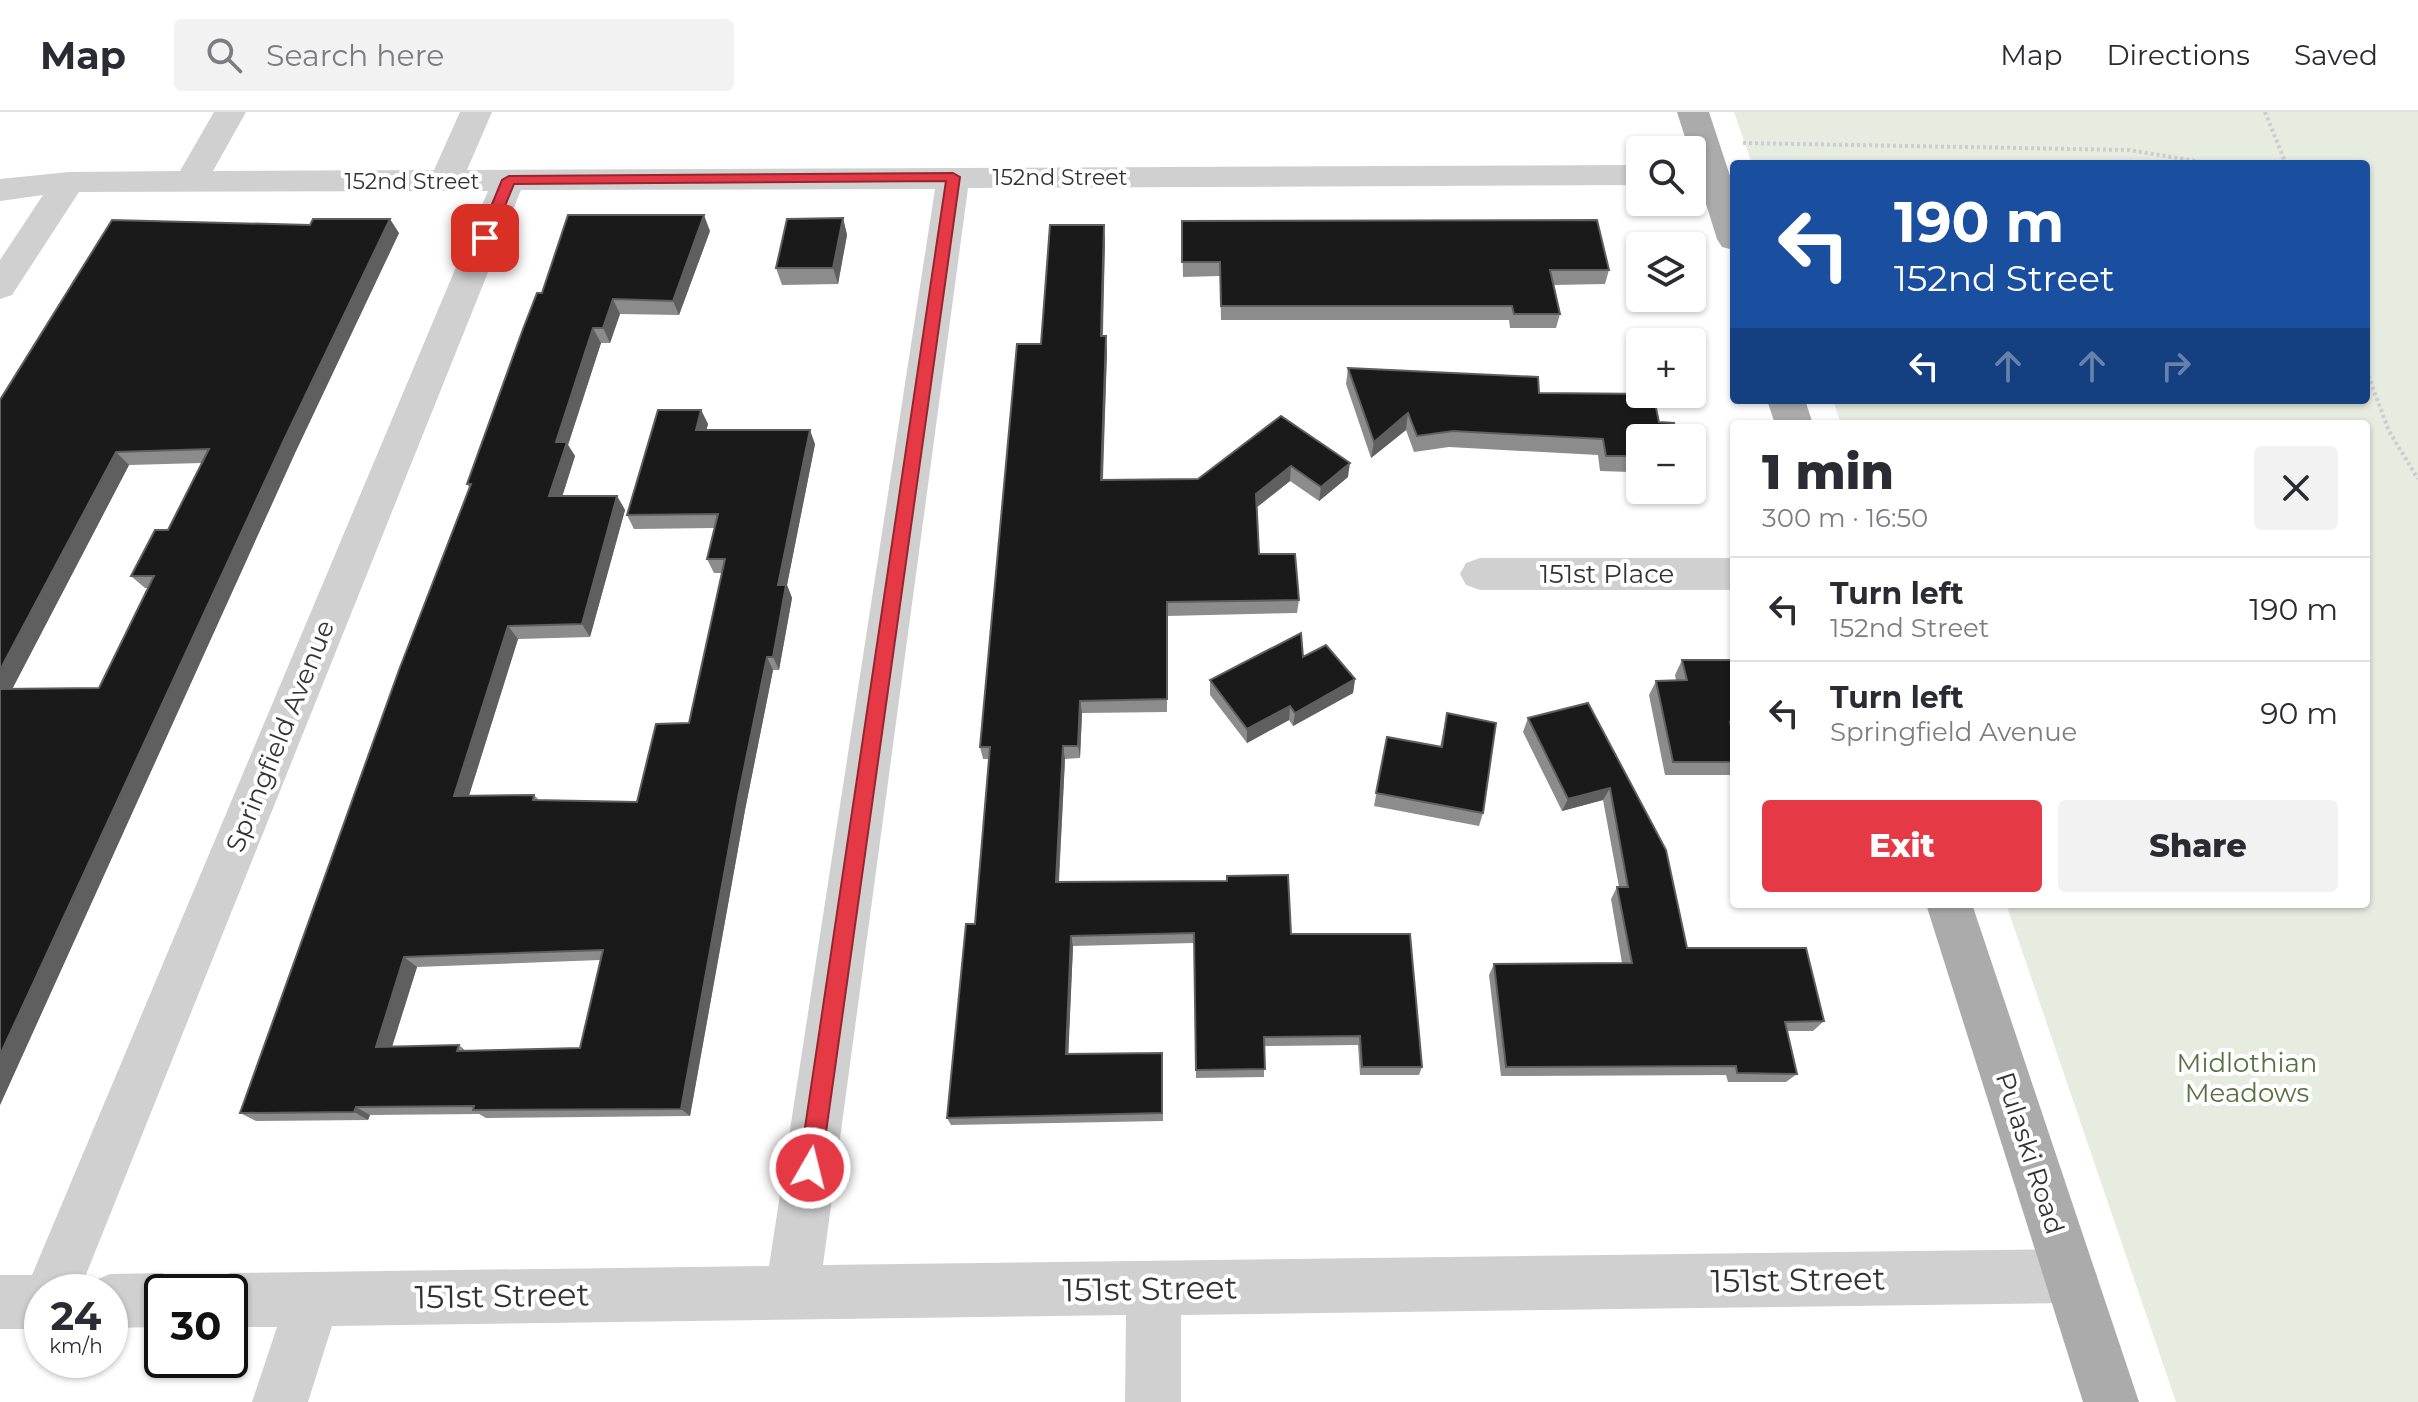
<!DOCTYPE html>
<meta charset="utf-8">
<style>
:root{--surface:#fff;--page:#f2f2f3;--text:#2b2b33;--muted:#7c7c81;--line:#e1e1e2;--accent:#e63946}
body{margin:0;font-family:Montserrat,sans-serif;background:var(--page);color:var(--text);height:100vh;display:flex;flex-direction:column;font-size:30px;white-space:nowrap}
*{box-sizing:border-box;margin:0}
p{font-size:26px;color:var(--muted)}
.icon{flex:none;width:44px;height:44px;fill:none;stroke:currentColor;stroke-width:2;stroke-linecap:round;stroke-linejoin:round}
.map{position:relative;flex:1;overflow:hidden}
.details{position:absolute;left:1730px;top:308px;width:640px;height:488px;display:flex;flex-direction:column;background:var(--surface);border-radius:8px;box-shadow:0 2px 6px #0004}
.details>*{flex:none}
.hud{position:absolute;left:1730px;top:48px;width:640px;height:244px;border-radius:8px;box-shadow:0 2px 6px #0004;background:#1a4fa0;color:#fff;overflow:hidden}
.tools{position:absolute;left:1626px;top:24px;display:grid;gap:16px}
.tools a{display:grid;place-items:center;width:80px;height:80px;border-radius:8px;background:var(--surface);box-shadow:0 2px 6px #0004;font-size:40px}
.speed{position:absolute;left:24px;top:1162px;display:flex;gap:16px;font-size:40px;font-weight:700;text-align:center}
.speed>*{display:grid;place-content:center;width:104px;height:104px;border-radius:50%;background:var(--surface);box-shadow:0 2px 6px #0004;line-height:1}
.speed small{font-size:20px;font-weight:400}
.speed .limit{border:4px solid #111;border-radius:12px;background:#fff;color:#111}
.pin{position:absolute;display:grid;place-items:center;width:68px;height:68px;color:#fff;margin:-34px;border-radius:16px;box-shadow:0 4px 12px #0006}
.me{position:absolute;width:88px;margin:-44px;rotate:8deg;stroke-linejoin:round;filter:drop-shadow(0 0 6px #0008)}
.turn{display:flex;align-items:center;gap:28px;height:168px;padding:0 32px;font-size:36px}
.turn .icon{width:104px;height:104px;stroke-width:2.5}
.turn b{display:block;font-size:56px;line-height:68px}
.lanes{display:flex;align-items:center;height:76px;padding:0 32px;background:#0003;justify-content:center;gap:40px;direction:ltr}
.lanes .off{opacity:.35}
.round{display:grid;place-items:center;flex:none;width:84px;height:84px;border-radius:8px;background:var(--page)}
.headline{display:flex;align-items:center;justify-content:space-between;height:136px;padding:0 32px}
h1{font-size:48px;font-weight:800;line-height:60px}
.primary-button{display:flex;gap:16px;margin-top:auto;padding:16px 32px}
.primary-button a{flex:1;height:92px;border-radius:8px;background:var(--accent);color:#fff;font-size:32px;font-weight:800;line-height:92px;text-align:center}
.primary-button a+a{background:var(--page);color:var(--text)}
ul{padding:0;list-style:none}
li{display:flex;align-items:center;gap:24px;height:104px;padding:0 32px;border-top:2px solid var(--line)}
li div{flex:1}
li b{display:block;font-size:30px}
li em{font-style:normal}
header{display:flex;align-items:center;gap:48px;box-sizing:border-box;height:112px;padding:0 40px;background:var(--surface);border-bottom:2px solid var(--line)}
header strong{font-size:38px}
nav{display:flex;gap:44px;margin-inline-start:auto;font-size:28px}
.search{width:560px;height:72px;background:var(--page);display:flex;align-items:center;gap:20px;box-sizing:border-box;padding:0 28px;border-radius:8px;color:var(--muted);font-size:30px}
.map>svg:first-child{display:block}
.green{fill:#e6ecdf}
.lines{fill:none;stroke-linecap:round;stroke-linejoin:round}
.path{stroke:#cdcdcd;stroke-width:4;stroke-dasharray:3 3;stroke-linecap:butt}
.minor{fill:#d0d0d0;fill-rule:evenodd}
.major{fill:#ababab;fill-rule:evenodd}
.wall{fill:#8c8c8c;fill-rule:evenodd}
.shaded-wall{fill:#5f5f5f}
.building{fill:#1a1a1a;stroke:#5f5f5f;stroke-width:2;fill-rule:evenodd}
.route{fill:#e63946;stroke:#96252e;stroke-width:2}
.labels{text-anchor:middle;stroke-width:8;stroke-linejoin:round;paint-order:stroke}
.far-street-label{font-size:22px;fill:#333;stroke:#fff}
.street-label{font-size:26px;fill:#333;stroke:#fff}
.park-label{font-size:26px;fill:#56703f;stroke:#fff}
.near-street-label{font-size:32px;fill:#333;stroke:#fff}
</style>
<header>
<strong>Map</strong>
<div class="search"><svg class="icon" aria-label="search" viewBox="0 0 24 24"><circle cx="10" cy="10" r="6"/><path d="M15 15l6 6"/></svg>Search here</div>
<nav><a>Map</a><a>Directions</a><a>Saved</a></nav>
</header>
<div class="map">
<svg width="2418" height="1290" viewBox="0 0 2418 1290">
<rect width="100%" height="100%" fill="#fff"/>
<!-- green -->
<polygon class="green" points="1734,0 2418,0 2418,1290 2176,1290 2006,792 2366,792 2366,312 1841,312 1833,288 2366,288 2366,52 1752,52"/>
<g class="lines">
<!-- path -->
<g class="path">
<polyline points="2265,0 2286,52"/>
<polyline points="1743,31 2129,38 2213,52"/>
<polyline points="2366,258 2389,319 2418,367"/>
</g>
<!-- minor -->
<g class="minor">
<polygon points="214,0 246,0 213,59 434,58 460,0 492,0 467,58 1640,53 1640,73 968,76 823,1153 2070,1137 2089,1145 2097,1164 2089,1183 2070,1191 1181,1203 1181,1290 1125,1290 1126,1203 332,1214 308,1290 252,1290 277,1215 230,1215 230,1180 206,1180 211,1169 230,1161 769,1154 935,77 521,78 79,1180 42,1180 42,1217 0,1217 0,1163 32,1163 488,79 79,80 12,183 0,187 0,148 43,83 0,89 0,67 69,60 180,59"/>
<polygon points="1480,446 1734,446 1734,478 1480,478 1466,473 1460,462 1466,451"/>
<polygon points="162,1161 181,1169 186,1180 162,1180 162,1215 110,1216 110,1180 86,1180 91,1170 110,1162"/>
</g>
<!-- major -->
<g class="major">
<polygon points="1677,0 1709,0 1734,76 1734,138 1722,135 1717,127 1692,47 1692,38 1689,38"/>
<polygon points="1767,288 1805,288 1813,312 1775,312"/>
<polygon points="1926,792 1972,792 2139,1290 2083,1290"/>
</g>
</g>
<!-- wall -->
<g class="wall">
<polygon points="843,106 847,123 838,172 782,173 776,156"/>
<polygon points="1182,109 1609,158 1605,172 1554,173 1560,202 1556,216 1510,216 1509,208 1221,208 1220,164 1183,165"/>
<path d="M710 119 679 203 620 202 610 231H601L568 333 575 344 562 384H617L625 398 590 525 518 527 469 684 534 683 539 688 637 690 689 611 722 461H714L707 447 715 416 634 417 627 403 701 298 708 312 706 318 815 332 787 473 792 486 779 558H773L745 698 690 1004 486 1006 479 1002 370 1003 368 1008 256 1009 240 1001 469 375 467 372 542 181ZM600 848 580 936 466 939 459 933 392 935 417 855Z"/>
<path d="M399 121 295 341 0 993V288ZM202 351 168 418 131 464 145 476H148L99 576 12 577 129 353Z"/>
<polygon points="1105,128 1103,224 1107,239 1103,368 1198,367 1281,304 1348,365 1319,389 1290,369 1257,395 1259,442 1299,488 1297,501 1167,504 1167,600 1082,601 1080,646 1065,647 1059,770 1291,822 1422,955 1419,963 1360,963 1358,933 1264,934 1264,965 1196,966 1194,831 1073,834 1068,942 1163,950 1163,1009 951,1013 947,1006 975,812 989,647 983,647 980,635"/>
<polygon points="1348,256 1539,281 1640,326 1640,376 1633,376 1630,360 1600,359 1598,343 1449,335 1414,340 1406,318 1371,346 1346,272"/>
<polygon points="1303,545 1355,567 1353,581 1293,614 1289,608 1247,631 1210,583 1210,568"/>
<polygon points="1682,548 1734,556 1734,658 1731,663 1665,663 1649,583 1656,569 1676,568 1675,563"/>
<polygon points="1588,591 1687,836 1824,909 1813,919 1787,919 1797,962 1786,970 1728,970 1726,963 1501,964 1489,863 1494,852 1622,851 1611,787 1617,775 1619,775 1603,688 1562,699 1523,620 1528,606"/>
<polygon points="1447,601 1483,701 1479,714 1374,694 1387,625 1440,635"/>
</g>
<!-- shaded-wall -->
<g class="shaded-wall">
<polygon points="704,103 710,119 679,203 673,189"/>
<polygon points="843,106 847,123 838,172 833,156"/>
<polygon points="390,107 399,121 295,341 0,993 0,943 284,328"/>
<polygon points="1104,113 1105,128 1102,239 1101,224"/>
<polygon points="613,187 620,202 610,231 603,216"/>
<polygon points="593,216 601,231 568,333 575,344 558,398 549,384 556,330"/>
<polygon points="1106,224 1107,239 1102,382 1101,368"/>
<polygon points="701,298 708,312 703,332 696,318"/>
<polygon points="1408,301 1406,318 1371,346 1374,330"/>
<polygon points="810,318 815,332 787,473 792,486 779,558 773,545 778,473"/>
<polygon points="116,340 129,353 6,589 0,585 0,558"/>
<polygon points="1350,351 1348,365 1319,389 1321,375"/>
<polygon points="1291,354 1290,369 1256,396 1256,382"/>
<polygon points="617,384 625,398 590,525 582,512"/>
<polygon points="508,514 518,527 465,696 454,684"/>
<polygon points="767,545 773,558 745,698 690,1004 681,997 738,686"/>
<polygon points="1355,567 1353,581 1293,614 1295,601"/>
<polygon points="1080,589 1082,601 1080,646 1078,634"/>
<polygon points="1290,594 1289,608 1247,631 1247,617"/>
<polygon points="1063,634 1065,647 1058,781 1056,770"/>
<polygon points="1610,676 1603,688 1562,699 1568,687"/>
<polygon points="1071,824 1073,834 1068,950 1066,942"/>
<polygon points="404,845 417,855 389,944 376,935"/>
<polygon points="356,995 370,1003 368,1008 354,1000"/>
</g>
<!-- building -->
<g class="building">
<path d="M568 103H704L673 189 613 187 603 216H593L556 330H567L549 384H617L582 512 508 514 454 684 534 683 533 688 637 690 656 612 689 611 725 447H707L718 402 627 403 658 298H701L696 318H810L778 473H786L773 545H767L738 686 681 997 473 998 474 994 356 995 354 1000 240 1001 399 558 471 372H467L523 217 537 181H542ZM603 838 580 936 457 939 459 933 376 935 404 845Z"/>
<polygon points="843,106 833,156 776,156 787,107"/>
<polygon points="313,107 390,107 284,328 0,943 0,577 99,576 154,464 131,464 155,418 168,418 209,337 116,340 0,558 0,288 112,108 310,113"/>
<polygon points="1597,108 1609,158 1550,158 1560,202 1514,202 1512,194 1221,194 1220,150 1182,150 1182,109"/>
<polygon points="1050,113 1104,113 1101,224 1106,224 1101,368 1198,367 1281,304 1350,351 1321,375 1291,354 1256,382 1259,442 1295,442 1299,488 1167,490 1167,587 1080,589 1078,634 1063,634 1056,770 1227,769 1227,764 1288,763 1291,822 1410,822 1422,955 1362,955 1360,924 1264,925 1265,957 1196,958 1194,821 1071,824 1066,942 1162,941 1162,1001 947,1006 966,812 975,812 990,635 980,635 1017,232 1041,232"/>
<polygon points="1348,256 1538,265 1539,281 1653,282 1659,310 1674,311 1677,326 1640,326 1640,360 1636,344 1606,344 1603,327 1453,319 1417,324 1408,301 1374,330"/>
<polygon points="1301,521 1303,545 1326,533 1355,567 1295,601 1290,594 1247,617 1210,568"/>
<polygon points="1682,548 1732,548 1734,556 1734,610 1730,610 1734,626 1734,650 1673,650 1656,569 1687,568"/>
<polygon points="1588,591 1666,738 1687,836 1806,836 1824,909 1785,910 1797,962 1737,961 1736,954 1506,955 1494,852 1632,851 1617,775 1628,775 1610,676 1568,687 1528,606"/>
<polygon points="1447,601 1496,611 1483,701 1376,681 1387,625 1442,635"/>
</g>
<!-- route -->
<polygon class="route" points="953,61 960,65 821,1056 817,1064 810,1067 802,1064 799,1056 946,69 514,72 490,130 480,130 478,126 502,68 509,64"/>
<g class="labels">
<!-- far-street labels -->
<g class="far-street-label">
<text x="1060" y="73">152nd Street</text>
<text x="412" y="77">152nd Street</text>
</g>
<!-- street labels -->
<g class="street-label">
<text x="1607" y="471">151st Place</text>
<text transform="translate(280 624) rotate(-68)" y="9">Springfield Avenue</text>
<text transform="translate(2030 1041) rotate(72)" y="9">Pulaski Road</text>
</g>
<!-- park labels -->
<g class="park-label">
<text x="2247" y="960">Midlothian<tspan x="2247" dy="30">Meadows</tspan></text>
</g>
<!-- near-street labels -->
<g class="near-street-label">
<text transform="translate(1798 1168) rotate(-1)" y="11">151st Street</text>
<text transform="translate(1150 1177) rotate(-1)" y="11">151st Street</text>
<text transform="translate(502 1184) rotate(-1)" y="11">151st Street</text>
</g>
</g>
</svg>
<div class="tools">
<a><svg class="icon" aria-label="search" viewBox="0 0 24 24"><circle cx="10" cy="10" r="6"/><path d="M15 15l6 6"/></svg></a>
<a><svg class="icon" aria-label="layers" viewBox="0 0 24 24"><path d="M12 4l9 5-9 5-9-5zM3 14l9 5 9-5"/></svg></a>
<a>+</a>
<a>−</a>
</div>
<div class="speed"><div>24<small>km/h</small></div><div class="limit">30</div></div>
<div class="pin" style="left:485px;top:126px;background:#d93025"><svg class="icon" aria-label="arrive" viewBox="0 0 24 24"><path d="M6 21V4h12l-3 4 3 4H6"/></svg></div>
<svg class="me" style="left:810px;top:1056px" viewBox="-20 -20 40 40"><circle r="17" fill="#e63946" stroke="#fff" stroke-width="3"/><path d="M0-11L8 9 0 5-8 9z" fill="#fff"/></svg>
<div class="hud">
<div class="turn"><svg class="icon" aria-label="left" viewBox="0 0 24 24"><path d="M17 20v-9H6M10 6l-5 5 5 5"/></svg><div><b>190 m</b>152nd Street</div></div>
<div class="lanes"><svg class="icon" aria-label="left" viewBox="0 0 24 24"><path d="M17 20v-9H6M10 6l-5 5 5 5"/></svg><svg class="icon off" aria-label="ahead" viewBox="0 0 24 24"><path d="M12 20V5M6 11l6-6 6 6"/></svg><svg class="icon off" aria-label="ahead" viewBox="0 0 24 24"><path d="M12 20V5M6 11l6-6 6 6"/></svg><svg class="icon off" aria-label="right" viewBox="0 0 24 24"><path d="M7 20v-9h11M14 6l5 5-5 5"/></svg></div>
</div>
<section class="details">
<div class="headline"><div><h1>1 min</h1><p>300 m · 16:50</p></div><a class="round"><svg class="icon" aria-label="close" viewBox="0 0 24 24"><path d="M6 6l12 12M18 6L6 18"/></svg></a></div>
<ul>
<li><svg class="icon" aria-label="left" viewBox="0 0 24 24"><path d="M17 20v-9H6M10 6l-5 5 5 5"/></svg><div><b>Turn left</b><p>152nd Street</p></div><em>190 m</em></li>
<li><svg class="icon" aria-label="left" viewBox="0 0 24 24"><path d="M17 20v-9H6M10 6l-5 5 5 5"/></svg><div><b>Turn left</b><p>Springfield Avenue</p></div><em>90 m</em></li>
</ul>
<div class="primary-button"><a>Exit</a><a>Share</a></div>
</section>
</div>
